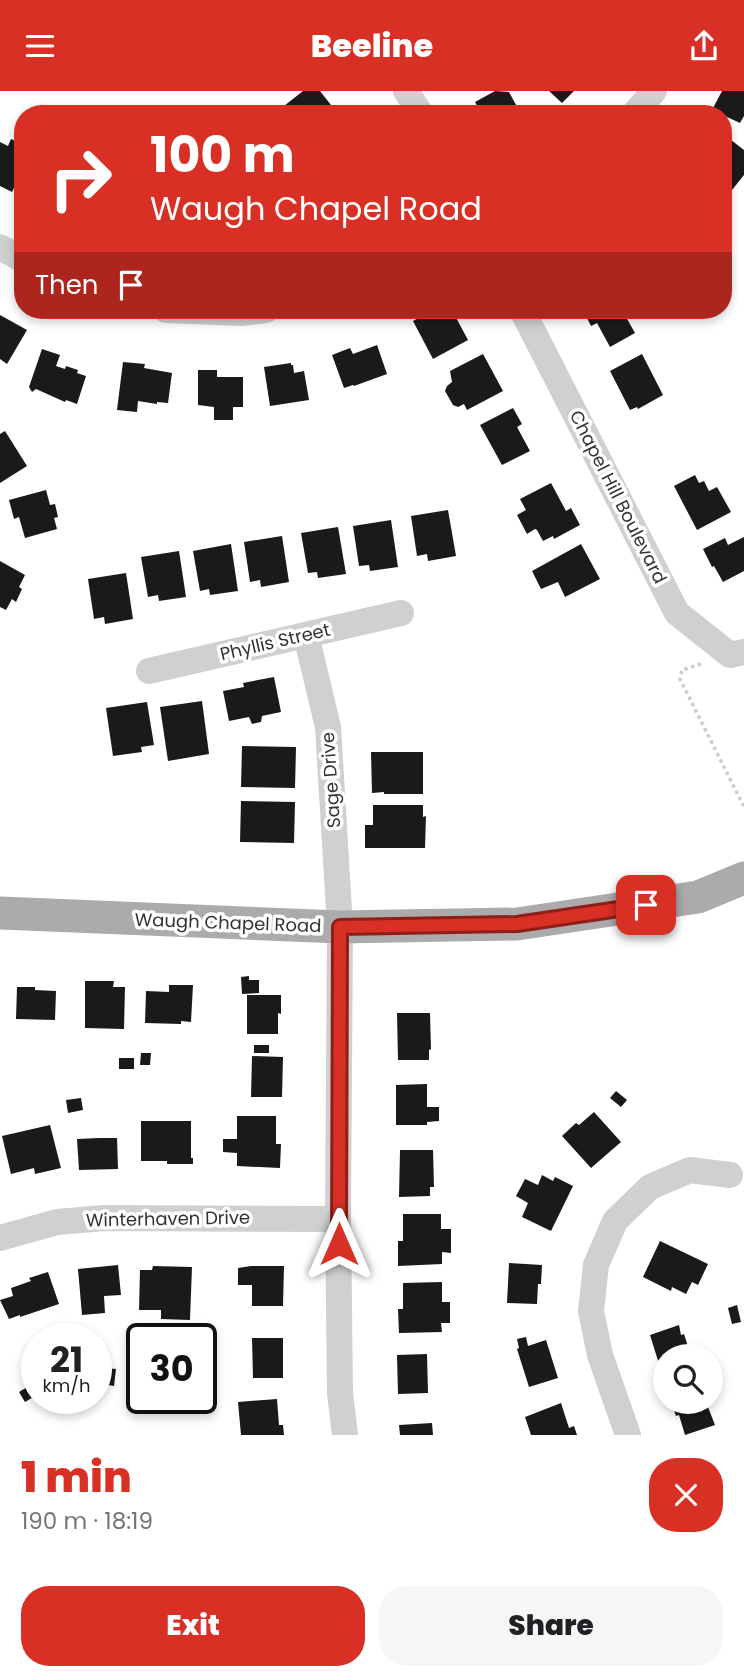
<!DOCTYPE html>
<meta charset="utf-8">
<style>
:root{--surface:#fff;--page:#f6f6f6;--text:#202124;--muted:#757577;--accent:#d93025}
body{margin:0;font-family:Poppins,sans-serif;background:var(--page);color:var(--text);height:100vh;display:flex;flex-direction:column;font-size:26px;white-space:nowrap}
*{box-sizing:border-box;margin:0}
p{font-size:23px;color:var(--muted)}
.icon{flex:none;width:38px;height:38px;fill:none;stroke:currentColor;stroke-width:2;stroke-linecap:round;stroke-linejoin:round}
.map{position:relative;height:1344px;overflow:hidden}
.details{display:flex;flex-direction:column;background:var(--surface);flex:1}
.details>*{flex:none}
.hud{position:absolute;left:14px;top:14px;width:718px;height:214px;border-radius:28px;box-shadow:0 4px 10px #0003;background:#d93025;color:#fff;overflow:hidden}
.buttons{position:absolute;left:653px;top:1253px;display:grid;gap:14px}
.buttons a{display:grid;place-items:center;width:70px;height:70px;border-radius:50%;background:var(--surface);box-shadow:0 4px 10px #0003;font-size:35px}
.speed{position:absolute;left:21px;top:1232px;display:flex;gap:14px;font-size:35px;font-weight:700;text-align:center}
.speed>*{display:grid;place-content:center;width:91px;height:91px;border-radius:50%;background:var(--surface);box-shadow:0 4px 10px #0003;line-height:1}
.speed small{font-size:18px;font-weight:400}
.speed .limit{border:4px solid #111;border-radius:10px;background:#fff;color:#111}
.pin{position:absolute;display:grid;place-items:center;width:60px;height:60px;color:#fff;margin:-30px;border-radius:14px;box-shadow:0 4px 10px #0006}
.me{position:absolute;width:77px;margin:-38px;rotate:0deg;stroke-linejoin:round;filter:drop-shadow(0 0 5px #0008)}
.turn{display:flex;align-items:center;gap:24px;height:147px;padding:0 21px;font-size:32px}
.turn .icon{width:91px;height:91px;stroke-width:2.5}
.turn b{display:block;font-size:49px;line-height:60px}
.then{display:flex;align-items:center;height:66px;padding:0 21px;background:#0003;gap:14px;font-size:26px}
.round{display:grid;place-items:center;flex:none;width:74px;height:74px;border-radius:28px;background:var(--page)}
.overview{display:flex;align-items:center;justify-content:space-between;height:119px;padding:0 21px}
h1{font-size:42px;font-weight:800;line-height:52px;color:var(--accent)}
.action{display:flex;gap:14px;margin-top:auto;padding:14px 21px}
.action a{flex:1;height:80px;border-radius:28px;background:var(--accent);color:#fff;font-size:28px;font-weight:800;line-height:80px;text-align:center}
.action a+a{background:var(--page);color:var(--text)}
header{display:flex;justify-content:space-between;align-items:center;height:91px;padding:0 21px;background:var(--accent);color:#fff;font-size:32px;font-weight:800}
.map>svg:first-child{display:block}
.building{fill:#1a1a1a}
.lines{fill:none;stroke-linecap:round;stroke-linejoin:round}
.path{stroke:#cdcdcd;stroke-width:3.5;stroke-dasharray:3.5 3.5;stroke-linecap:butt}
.minor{stroke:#d0d0d0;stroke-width:26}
.major{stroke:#ababab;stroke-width:33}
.route-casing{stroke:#8d1f18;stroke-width:18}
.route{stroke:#d93025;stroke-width:12}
.labels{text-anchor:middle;stroke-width:7;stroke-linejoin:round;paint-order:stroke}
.street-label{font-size:18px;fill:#333;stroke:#fff}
</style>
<header><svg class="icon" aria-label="menu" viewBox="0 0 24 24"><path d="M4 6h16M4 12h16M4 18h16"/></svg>Beeline<svg class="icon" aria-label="share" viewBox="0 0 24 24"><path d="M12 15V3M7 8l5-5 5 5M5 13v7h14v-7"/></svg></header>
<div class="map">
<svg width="744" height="1344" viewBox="0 0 744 1344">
<rect width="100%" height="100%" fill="#fff"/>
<!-- building -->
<g class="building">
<polygon points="303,0 320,0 331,14 320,23 290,23 284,15"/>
<polygon points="495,0 509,1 521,23 482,23 475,11"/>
<polygon points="549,0 574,0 562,12"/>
<polygon points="722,0 744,0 744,25 740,32 712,19"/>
<polygon points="11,48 22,53 18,60 23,62 23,78 12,101 0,95 0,51 8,55"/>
<polygon points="731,49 744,59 744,84 728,104 723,99 723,60"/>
<polygon points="433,219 452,219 468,249 433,268 413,230"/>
<polygon points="583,219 622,219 635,242 610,256 597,232 591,235"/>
<polygon points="0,224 27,239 7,273 0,268"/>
<polygon points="377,254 387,283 354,295 353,294 344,297 332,264 350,257 353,263"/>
<polygon points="42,258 60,264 56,275 65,278 66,275 78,279 77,282 86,285 77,313 66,309 65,311 36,298 32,301 29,296"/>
<polygon points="483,263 503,300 467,319 464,313 458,316 453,314 445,300 447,295 452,291 450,280"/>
<polygon points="642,263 663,304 638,318 637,316 630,319 610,280"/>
<polygon points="123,271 145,273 144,277 172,282 168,312 157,311 157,313 138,310 137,321 117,319"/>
<polygon points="291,272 291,274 293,274 294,282 304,280 309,309 270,315 264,276"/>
<polygon points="198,279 217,279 217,286 243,286 243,316 233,316 233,329 214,329 214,316 198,314"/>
<polygon points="513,317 522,333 517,336 530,360 502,374 480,334"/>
<polygon points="5,340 27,375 0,392 0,343"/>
<polygon points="695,384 699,392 704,390 709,400 717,396 731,421 697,439 674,395"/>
<polygon points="551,392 566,420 571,417 580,434 554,448 553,445 543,450 537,439 535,438 527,443 517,424 526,419 520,408"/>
<polygon points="46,399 50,414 55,413 58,426 54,427 57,438 25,447 19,426 14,428 9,409"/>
<polygon points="448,419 456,465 428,470 427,463 417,465 411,425"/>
<polygon points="391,429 398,476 370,480 369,474 359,475 353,435"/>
<polygon points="338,436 346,483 318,487 317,481 308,482 301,442"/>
<polygon points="282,445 289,491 261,496 260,489 250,491 244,451"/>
<polygon points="744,446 744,480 723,491 714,475 712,476 703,458 725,447 728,454"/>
<polygon points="231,453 238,500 210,504 209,498 200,500 193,460"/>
<polygon points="581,453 600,488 565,506 558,491 541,498 532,480"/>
<polygon points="179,460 186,506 159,510 158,504 148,506 141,466"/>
<polygon points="0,470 25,484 19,496 22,498 16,511 12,508 6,519 0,516"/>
<polygon points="126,482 133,528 105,533 104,526 94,528 88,488"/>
<polygon points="274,586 281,621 262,625 261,631 252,633 249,626 229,630 223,600 244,596 243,592"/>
<polygon points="202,610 209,663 168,670 160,616"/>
<polygon points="147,611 154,654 141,656 142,661 113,665 106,617"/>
<polygon points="242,655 296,656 295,697 241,696"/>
<polygon points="371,661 423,661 423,703 384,703 384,701 372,702"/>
<polygon points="241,710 295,711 294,752 240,751"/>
<polygon points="373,714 423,714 423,726 426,725 425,757 365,757 365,734 373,734"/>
<polygon points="249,885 249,889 259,889 259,902 242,903 241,886"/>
<polygon points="85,890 114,890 113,896 125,896 124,938 85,937"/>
<polygon points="169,894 193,894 191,931 181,930 181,933 145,932 146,900 169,901"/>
<polygon points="17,896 35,896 35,899 56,900 55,929 16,928"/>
<polygon points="247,904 281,904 281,923 278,922 278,943 247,943"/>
<polygon points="397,922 430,922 431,958 429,959 429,969 398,969"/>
<rect x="254" y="954" width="15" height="8"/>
<polygon points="141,962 151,962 150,974 140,974"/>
<polygon points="252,965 283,966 282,1006 251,1006"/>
<rect x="119" y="967" width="15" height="11"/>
<polygon points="427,993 427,1016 439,1016 439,1030 427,1031 427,1034 396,1034 396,994"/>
<polygon points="616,1000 627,1009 621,1016 610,1007"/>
<polygon points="81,1007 83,1019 68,1022 66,1009"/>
<polygon points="594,1021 621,1051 591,1077 562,1045 576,1032 579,1034"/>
<polygon points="237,1025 276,1025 276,1053 281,1053 280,1077 237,1075 237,1062 223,1061 223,1048 237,1048"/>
<polygon points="141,1030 191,1030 191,1067 193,1067 193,1073 167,1073 167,1070 141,1070"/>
<polygon points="50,1034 61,1077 35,1083 34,1077 11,1083 2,1045"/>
<polygon points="99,1047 117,1047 118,1078 79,1079 77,1048"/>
<polygon points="400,1059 433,1059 434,1096 430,1096 430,1105 399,1106"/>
<polygon points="542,1084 553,1090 555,1086 573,1095 551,1140 522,1126 528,1112 516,1105 525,1088 538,1094"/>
<polygon points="403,1123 441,1123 441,1138 451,1138 451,1162 442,1161 442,1173 398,1175 398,1150 403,1150"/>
<polygon points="660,1150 708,1173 698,1194 692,1191 686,1203 672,1196 671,1200 643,1186"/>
<polygon points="509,1172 542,1174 541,1193 538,1193 537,1213 507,1212"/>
<polygon points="118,1174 121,1204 104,1205 105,1222 82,1224 78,1178"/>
<polygon points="153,1175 192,1176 190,1229 161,1228 161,1219 139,1219 140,1179 152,1179"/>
<polygon points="251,1175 284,1175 283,1215 252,1215 252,1194 238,1194 238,1177"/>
<polygon points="48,1181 59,1213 20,1226 20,1224 9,1228 0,1209 13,1205 11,1197 31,1190 29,1187"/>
<polygon points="442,1191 442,1211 450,1211 450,1232 441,1232 442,1241 399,1242 398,1218 403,1218 403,1192"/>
<polygon points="737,1214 741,1231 732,1233 728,1217"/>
<polygon points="679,1234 681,1244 684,1243 691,1265 665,1265 664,1289 650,1244"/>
<polygon points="526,1246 528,1255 546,1249 558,1287 529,1296 517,1258 519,1257 517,1248"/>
<polygon points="252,1247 283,1247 283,1287 253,1287"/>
<rect x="132" y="1261" width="10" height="13"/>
<polygon points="427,1263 428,1302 398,1303 397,1264"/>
<polygon points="105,1277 116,1278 114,1295 103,1293"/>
<polygon points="29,1295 35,1305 25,1311 19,1301"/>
<polygon points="277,1308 279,1334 283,1334 284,1344 241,1344 238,1311"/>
<polygon points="671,1311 706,1311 715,1334 685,1344 679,1324 676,1325"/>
<polygon points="561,1312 569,1337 574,1335 577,1344 531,1344 525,1326"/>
<polygon points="432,1332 433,1344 400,1344 399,1334"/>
</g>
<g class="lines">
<!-- path -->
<polyline class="path" points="701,573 682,579 680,588 744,716"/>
<!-- minor -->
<g class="minor">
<polyline points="406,0 421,23"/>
<polyline points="634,23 654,0"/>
<polyline points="0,156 23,169"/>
<polyline points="166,219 242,222 266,219"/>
<polyline points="522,219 677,522 730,564 744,561"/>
<polyline points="306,544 328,636 340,836 338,1128 340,1302 345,1344"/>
<polyline points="149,580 401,522"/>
<polyline points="0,1147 57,1131 104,1127 338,1128"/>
<polyline points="628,1344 600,1264 591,1220 596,1174 615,1130 650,1096 690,1079 730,1084"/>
</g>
<!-- major -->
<polyline class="major" points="0,822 340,836 517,833 698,806 744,787"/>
</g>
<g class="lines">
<!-- route casing -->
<g class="route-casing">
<polyline id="route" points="339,1153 340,836 517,833 646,814"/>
</g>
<!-- route -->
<use href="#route" class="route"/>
</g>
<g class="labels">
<!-- street labels -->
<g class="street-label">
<text transform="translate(618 406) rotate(63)" y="6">Chapel Hill Boulevard</text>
<text transform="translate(275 551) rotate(-13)" y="6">Phyllis Street</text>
<text transform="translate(331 689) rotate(-94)" y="6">Sage Drive</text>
<text transform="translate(228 832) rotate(2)" y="6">Waugh Chapel Road</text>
<text transform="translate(168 1128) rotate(-1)" y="6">Winterhaven Drive</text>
</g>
</g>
</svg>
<div class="buttons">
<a><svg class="icon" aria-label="search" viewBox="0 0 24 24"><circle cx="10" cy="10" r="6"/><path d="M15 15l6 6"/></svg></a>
</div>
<div class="speed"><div>21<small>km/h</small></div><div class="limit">30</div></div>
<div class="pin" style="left:646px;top:814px;background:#d93025"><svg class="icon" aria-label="arrive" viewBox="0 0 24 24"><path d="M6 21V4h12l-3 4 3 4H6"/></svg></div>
<svg class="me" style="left:339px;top:1153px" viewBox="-20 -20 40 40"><path d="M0-17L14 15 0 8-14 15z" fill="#d93025" stroke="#fff" stroke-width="4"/></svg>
<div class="hud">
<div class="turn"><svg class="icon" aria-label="right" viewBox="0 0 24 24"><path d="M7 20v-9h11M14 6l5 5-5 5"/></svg><div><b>100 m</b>Waugh Chapel Road</div></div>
<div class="then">Then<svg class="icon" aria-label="arrive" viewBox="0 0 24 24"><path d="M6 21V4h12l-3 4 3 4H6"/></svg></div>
</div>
</div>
<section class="details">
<div class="overview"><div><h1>1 min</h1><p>190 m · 18:19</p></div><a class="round" style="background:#d93025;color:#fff"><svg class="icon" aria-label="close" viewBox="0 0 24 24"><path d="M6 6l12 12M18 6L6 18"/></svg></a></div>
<div class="action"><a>Exit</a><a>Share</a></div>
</section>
